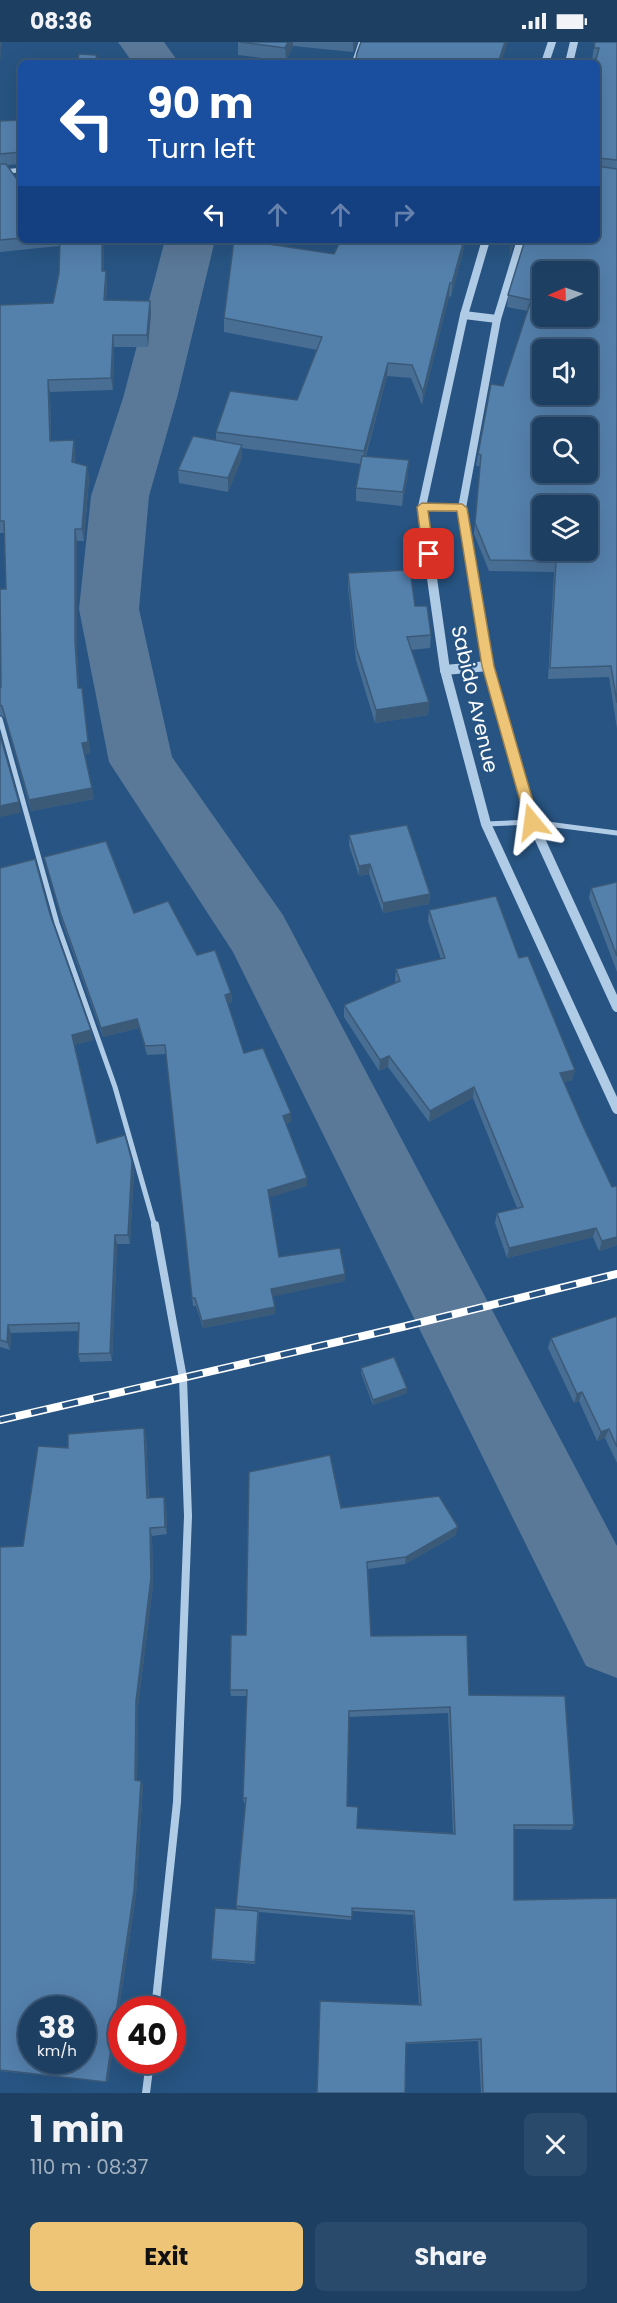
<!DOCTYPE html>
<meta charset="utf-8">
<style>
:root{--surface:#1d3f62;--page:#2a4a6b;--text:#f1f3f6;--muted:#a0afbe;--line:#3b5877;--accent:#eec576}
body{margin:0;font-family:Poppins,sans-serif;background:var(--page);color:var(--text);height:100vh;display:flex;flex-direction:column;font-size:22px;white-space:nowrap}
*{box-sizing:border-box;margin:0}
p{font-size:20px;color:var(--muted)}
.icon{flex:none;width:33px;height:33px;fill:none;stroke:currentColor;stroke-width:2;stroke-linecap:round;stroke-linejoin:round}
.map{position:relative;height:2051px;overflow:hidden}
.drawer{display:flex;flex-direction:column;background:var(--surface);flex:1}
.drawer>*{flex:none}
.banner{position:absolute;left:18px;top:18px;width:582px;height:183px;border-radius:9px;box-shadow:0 6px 24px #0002,0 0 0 2px var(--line);background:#1a4fa0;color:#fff;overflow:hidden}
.needle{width:39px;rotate:268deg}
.controls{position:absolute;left:532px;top:219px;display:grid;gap:12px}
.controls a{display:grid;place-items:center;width:66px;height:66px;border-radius:9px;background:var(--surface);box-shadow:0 6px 24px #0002,0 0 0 2px var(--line);font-size:30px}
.speed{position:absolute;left:18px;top:1954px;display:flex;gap:12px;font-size:30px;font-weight:700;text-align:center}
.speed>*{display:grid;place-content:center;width:78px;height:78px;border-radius:50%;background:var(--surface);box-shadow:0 6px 24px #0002,0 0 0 2px var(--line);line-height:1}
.speed small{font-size:15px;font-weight:400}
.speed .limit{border:9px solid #d22;background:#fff;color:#111}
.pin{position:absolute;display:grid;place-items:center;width:51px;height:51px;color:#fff;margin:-26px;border-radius:12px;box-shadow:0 3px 9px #0006}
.me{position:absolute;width:66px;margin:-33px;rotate:344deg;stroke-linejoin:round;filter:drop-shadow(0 0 4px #0008)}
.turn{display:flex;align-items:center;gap:21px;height:126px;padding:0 30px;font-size:27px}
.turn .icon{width:78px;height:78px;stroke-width:2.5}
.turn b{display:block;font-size:42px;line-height:51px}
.lanes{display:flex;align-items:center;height:57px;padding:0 30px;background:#0003;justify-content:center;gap:30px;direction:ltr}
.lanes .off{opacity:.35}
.round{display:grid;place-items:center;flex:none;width:63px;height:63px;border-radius:9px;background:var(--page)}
.headline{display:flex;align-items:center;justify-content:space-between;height:102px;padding:0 30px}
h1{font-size:36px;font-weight:700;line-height:45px}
.primary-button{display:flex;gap:12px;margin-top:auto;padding:12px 30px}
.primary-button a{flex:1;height:69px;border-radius:9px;background:var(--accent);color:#111;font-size:24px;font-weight:700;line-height:69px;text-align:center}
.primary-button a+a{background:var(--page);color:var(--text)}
.status{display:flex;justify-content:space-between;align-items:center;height:42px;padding:0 30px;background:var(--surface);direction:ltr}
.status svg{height:16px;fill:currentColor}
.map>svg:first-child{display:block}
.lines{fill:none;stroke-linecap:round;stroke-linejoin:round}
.river{fill:#5a7898;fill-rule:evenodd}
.minor-far2{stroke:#b0cbe6;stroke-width:4.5}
.minor-far1{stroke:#b0cbe6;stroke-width:5}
.minor{stroke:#b0cbe6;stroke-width:8}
.tertiary-far1{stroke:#b0cbe6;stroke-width:8}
.tertiary{stroke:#b0cbe6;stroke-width:10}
.rail-casing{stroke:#fff;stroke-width:8}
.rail{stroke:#275482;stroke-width:5;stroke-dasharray:16;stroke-linecap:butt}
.wall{fill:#486e94;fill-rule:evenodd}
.shaded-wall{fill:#3b5a78}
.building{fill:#5480ac;stroke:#3b5a78;stroke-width:1.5;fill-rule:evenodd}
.route{fill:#eec576;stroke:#9b804d;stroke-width:1.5}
.labels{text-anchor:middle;stroke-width:4.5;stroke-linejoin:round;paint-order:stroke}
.street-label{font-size:20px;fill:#fff;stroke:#275482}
</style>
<div class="status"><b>08:36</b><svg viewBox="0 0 49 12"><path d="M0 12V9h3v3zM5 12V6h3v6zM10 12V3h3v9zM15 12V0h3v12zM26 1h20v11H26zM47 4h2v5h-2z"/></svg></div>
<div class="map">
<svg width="617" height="2051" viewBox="0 0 617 2051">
<rect width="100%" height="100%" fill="#275482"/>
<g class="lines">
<!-- river -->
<g class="river">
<polygon points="118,0 164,0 179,21 133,21"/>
<polygon points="165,198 215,198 177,356 149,454 139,567 172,715 283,873 617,1504 617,1636 586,1624 233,910 109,720 79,567 91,454 123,356"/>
</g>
<!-- minor-far2 -->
<g class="minor-far2">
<polyline points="354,21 361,0"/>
<polyline points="0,130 21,128"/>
</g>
<!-- minor-far1 -->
<g class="minor-far1">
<polyline points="0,677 57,881 115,1045 155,1185"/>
<polyline points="486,782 532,780 617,791"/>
</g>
<!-- minor -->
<g class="minor">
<polyline points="155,1183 183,1336 188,1474 177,1760 155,1968"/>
<polyline points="146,2051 150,2019"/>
</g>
<!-- tertiary-far1 -->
<g class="tertiary-far1">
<polyline points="545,21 552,0"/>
<polyline points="569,21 574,0"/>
<polyline points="464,273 497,277"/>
<polyline points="422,465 462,466"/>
<polyline points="429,516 422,465 464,273 486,198"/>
<polyline points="470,516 462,466 497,277 521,198"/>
</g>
<!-- tertiary -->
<g class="tertiary">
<polyline points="429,515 445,628 486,782 617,1067"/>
<polyline points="470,515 488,624 532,780 617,965"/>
<polyline points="445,628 488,624"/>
</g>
<!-- rail casing -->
<g class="rail-casing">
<polyline id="rail" points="0,1378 402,1285 617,1232"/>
</g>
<!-- rail -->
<use href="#rail" class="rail"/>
</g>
<!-- wall -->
<g class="wall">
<polygon points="238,0 357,0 353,10 293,4 286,19 238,13"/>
<polygon points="617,0 617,687 609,635 548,637 554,530 489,529 474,492 480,424 476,424 478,412 503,344 528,269 507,265 508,253 597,198 596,18 592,17 594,6"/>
<polygon points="21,78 21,122 7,123 21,143 21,198 58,198 59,204 0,210 0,79"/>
<polygon points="60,198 103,198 104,229 106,229 107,241 106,258 150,259 151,271 148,305 114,305 113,348 50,350 51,399 74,398 75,410 75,421 87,424 89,436 84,499 77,499 77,611 79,646 82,646 90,711 85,712 94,757 31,769 5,676 0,673 0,645 1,645 6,547 4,491 0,491 0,263 53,261 59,231"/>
<polygon points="341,198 466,198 451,255 449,254 422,363 411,336 387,334 366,414 408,432 402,464 356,459 356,446 361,422 242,406 242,416 228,450 179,441 178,428 216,399 216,390 297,358 317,308 224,290 224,276 263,201 334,212"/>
<polygon points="348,531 415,564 431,593 430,606 411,608 429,660 428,673 375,681 356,618 348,545"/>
<polygon points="349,793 430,852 429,862 383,871 369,832 359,834 349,803"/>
<polygon points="44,815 134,871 197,913 231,951 232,960 228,962 244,1011 291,1080 286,1082 307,1136 307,1144 269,1155 279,1215 345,1232 345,1239 273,1254 275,1272 203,1286 196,1264 193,1264 166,1012 147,1013 139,986 103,995 62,880"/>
<polygon points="0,826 50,872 91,988 93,998 74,1003 97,1101 134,1128 130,1202 117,1202 112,1319 80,1320 78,1312 79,1289 11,1291 10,1308 0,1305"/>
<polygon points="617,840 617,930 589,856 591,846"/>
<polygon points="429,868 519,916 575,1028 572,1038 564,1040 617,1203 599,1209 593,1195 507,1216 495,1181 497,1171 517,1166 473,1056 429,1080 388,1025 379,1029 344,975 344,963 396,941 395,938 396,927 441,917 428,879"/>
<polygon points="617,1274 617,1421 605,1396 597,1399 579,1359 574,1361 548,1306 551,1296"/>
<polygon points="361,1326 407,1346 407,1351 373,1363 361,1331"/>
<polygon points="146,1394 149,1456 164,1455 166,1462 167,1492 152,1494 153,1543 138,1664 137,1738 143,1743 136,1853 108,2040 0,2029 0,1505 23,1504 68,1406"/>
<path d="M341 1466 456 1493 405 1522 368 1527 371 1594 469 1653 574 1783 571 1788 514 1787V1858L617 2051H481L478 1999 406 2002 316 2051 419 1963 413 1873 352 1869 351 1878 259 1870 255 1922 212 1918 211 1917 237 1867 236 1864 245 1761H244L243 1756 247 1654H231L230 1648 246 1593ZM448 1671 453 1791 357 1786 347 1764 348 1675Z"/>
</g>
<!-- shaded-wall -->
<g class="shaded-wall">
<polygon points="0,0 2,0 0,21"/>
<polygon points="288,0 293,0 293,4 286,19 285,6"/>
<polygon points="353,0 357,0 353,10"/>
<polygon points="505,0 508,0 501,21 498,21"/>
<polygon points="102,198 104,206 104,241 102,229"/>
<polygon points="464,198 466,198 451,255 452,241"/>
<polygon points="513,198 515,198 509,217 510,205"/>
<polygon points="106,229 107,241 105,270 104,258"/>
<polygon points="450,241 449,254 422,363 423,350"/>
<polygon points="150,259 151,271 148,305 147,293"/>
<polygon points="113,293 114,305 113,348 111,336"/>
<polygon points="388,321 387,334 363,422 364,409"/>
<polygon points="48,338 50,350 51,411 50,399"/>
<polygon points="74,398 75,410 74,432 72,420"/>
<polygon points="242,403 242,416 228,450 228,436"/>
<polygon points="409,418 408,432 402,464 403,450"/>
<polygon points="87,424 89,436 84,499 82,487"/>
<polygon points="75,487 77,499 77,611 80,658 78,646 75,599"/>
<polygon points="82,646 90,711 84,712 82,701"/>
<polygon points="429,660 428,673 375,681 376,668"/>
<polygon points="92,746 94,757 31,769 29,758"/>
<polygon points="19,760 21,771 0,775 0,764"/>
<polygon points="370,822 369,832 359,834 359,824"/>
<polygon points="430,852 429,862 383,871 383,861"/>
<polygon points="231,951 232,960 226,962 225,953"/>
<polygon points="137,977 139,986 103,995 101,986"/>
<polygon points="91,988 93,998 74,1003 72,993"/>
<polygon points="389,1014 388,1025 379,1029 380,1018"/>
<polygon points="575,1028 572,1038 557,1042 560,1031"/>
<polygon points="474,1045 473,1056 429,1080 430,1069"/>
<polygon points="291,1071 291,1080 283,1083 283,1074"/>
<polygon points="132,1119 134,1128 130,1202 128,1193"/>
<polygon points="307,1136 307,1144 268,1156 268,1148"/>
<polygon points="596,1186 593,1195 507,1216 509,1206"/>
<polygon points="115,1193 117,1202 112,1319 110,1311"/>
<polygon points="617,1195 617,1203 599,1209 602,1199"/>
<polygon points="345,1232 345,1239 271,1255 271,1247"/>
<polygon points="275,1265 275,1272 203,1286 202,1279"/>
<polygon points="8,1283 11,1291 10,1308 7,1300"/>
<polygon points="407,1346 407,1351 373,1363 373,1358"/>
<polygon points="582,1350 579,1359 574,1361 577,1352"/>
<polygon points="144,1386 146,1394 149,1463 147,1456"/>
<polygon points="609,1387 605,1396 597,1399 601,1390"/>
<polygon points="164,1455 166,1462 167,1492 165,1485"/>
<polygon points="458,1485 456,1493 405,1522 406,1515"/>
<polygon points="150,1486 152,1494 153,1543 138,1664 137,1743 135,1738 136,1659"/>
<polygon points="141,1739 143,1743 136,1853 108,2040 106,2040"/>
</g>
<!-- building -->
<g class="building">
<polygon points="240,0 288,0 285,6"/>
<polygon points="361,0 505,0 498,21 355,21 357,11"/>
<polygon points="595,0 617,0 617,118 599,116 597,118 597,21 595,21 599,6 594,6"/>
<polygon points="79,12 96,13 97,21 77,21"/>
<polygon points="21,78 21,110 0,112 0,79"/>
<polygon points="0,122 6,122 21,143 21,196 0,198"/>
<path d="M597 124 617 127V661L611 624 550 626 556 519 490 518 475 481 481 413 478 412 491 342 503 344 531 258 508 253 525 198H597ZM543 230H588V274H543ZM543 308H588V352H543ZM543 386H588V430H543ZM543 464H588V508H543Z"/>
<polygon points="60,198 102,198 102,229 106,229 104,258 150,259 147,293 113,293 111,336 48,338 50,399 74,398 72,420 87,424 82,487 75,487 75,599 78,646 82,646 88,700 82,701 92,746 29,758 2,664 0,663 0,645 1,645 0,547 6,547 4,479 0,479 0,263 53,261 59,231"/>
<polygon points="234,198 262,198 262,201 334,212 341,198 464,198 452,241 450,241 423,350 412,323 388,321 364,409 216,390 230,349 297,358 322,295 224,276"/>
<polygon points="193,394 242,403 228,436 178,428"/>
<polygon points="362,414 409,418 403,450 356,446"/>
<polygon points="410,528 415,564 427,564 431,593 407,595 429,660 376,668 356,605 348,531"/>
<polygon points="0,693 19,760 0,764"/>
<polygon points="407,783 430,852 383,861 370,822 359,824 349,793"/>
<polygon points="106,799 134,871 168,859 197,913 215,908 231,951 225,953 244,1011 263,1006 291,1071 283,1074 307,1136 268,1148 279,1215 340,1206 345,1232 271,1247 275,1265 202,1279 195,1256 192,1256 165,1003 145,1004 137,977 101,986 60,870 44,815"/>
<polygon points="35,817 50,872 91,988 72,993 97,1101 125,1093 132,1119 128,1193 115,1193 110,1311 78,1312 79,1281 8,1283 7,1300 0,1298 0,826"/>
<polygon points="617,840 617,914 591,846"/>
<polygon points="496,854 519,916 528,914 575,1028 560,1031 583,1084 612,1145 617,1144 617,1195 602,1199 596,1186 509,1206 497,1171 523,1165 474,1045 430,1069 389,1014 380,1018 344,963 400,939 396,927 445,916 429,868"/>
<polygon points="617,1274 617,1405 609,1387 601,1390 582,1350 577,1352 551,1296"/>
<polygon points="394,1315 407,1346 373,1358 361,1326"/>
<path d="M144 1386 147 1456 164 1455 165 1485 150 1486 151 1536 136 1659 135 1738 141 1739 134 1849 106 2040 0 2028V1505L23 1504 38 1404 68 1406V1392ZM32 1968H82V2019H32Z"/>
<path d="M330 1413 341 1466 439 1454 458 1485 406 1515 367 1520 371 1594 467 1593 469 1653 565 1654 574 1783H514V1858L617 1856V2051H483L481 1997 406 2001 405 2051H317L320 1959 421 1963 414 1869 352 1866V1875L236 1864 246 1756H243L247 1648H230L231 1593H246L249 1430ZM450 1665 455 1792 357 1786 358 1765 347 1764 349 1669Z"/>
<polygon points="215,1866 258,1869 255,1920 211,1917"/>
</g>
<!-- route -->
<polygon class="route" points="422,461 462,462 467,466 494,624 539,780 537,784 532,785 526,780 482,624 457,469 428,469 434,512 429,515 423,512 417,465"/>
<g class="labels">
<!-- street labels -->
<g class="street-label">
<text transform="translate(475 657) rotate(77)" y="7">Sabido Avenue</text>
</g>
</g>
</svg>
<div class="controls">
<a><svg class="needle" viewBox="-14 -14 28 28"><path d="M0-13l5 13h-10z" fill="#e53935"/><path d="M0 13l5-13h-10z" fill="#a0afbe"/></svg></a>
<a><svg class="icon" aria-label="sound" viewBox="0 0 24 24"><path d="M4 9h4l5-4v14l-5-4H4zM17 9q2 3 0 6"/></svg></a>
<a><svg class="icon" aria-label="search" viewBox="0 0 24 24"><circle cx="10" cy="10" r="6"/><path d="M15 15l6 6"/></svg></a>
<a><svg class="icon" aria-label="layers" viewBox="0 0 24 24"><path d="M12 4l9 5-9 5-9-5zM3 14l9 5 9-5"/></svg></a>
</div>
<div class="speed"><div>38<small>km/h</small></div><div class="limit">40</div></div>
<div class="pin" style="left:429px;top:512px;background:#d93025"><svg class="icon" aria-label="arrive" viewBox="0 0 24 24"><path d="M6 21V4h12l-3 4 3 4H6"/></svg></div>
<svg class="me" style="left:532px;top:780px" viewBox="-20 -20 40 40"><path d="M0-17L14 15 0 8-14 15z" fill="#eec576" stroke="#fff" stroke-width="4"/></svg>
<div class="banner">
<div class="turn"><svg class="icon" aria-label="left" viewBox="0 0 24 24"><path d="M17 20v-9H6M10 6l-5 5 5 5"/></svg><div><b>90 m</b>Turn left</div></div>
<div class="lanes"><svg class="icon" aria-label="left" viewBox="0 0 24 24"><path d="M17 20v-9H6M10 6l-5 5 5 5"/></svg><svg class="icon off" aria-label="ahead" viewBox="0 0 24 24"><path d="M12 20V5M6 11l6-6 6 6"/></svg><svg class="icon off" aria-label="ahead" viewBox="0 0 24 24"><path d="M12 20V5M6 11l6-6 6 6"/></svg><svg class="icon off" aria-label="right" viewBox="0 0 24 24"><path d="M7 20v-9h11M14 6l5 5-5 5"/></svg></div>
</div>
</div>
<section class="drawer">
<div class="headline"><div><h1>1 min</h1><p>110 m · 08:37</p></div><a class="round"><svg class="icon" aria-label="close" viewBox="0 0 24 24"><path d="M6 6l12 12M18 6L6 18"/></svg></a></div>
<div class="primary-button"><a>Exit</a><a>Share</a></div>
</section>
